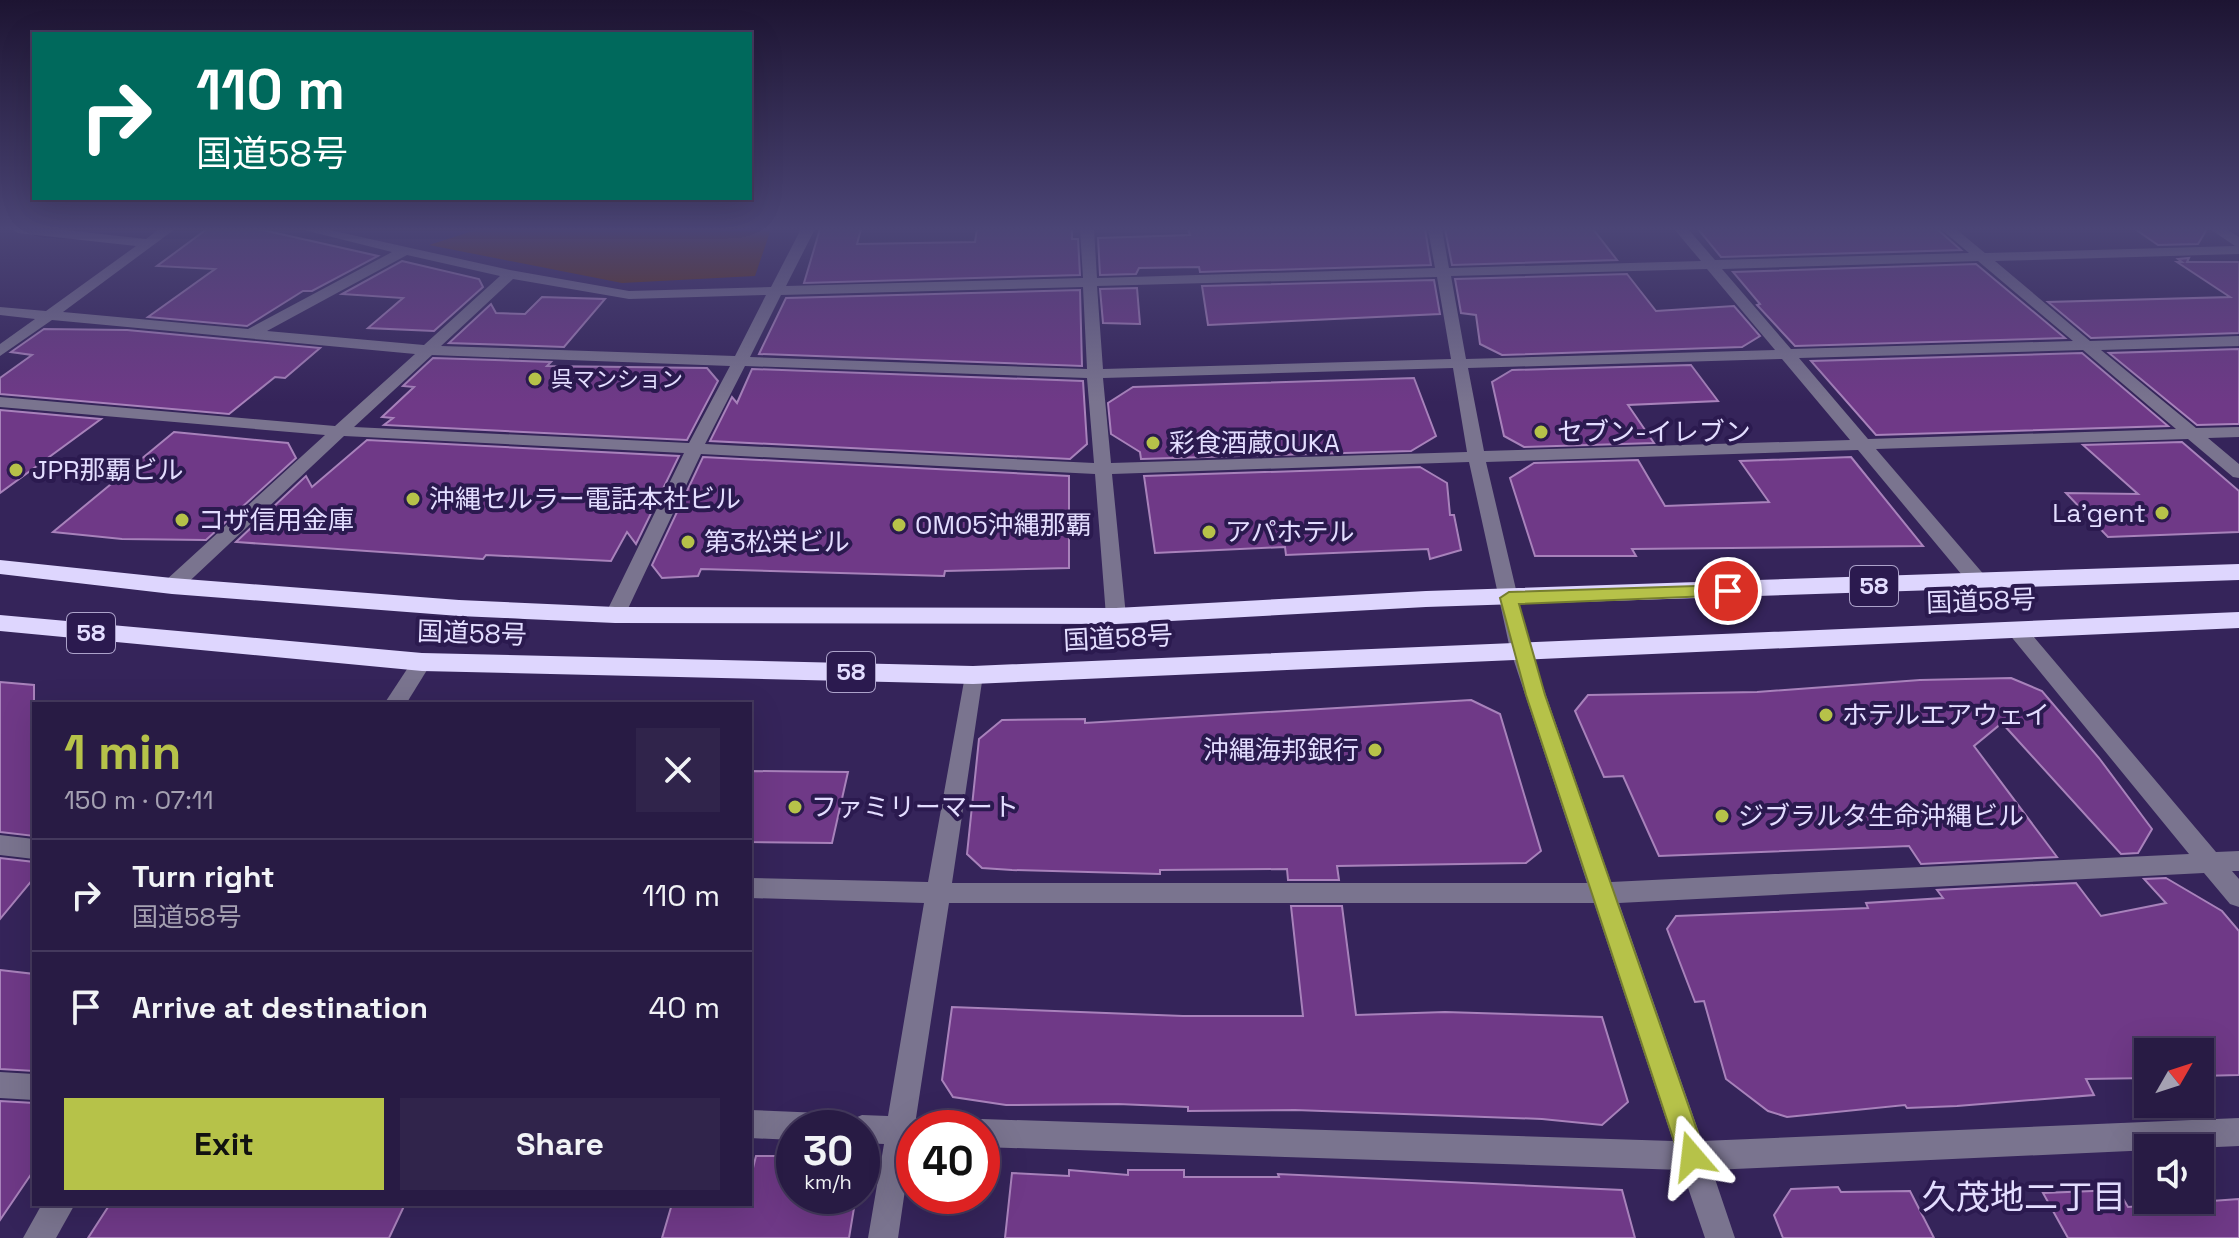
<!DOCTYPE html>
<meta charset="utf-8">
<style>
:root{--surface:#281b44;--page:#30244b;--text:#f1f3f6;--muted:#a5a1b2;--line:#44395d;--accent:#b6c249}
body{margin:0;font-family:"Space Grotesk","Noto Sans JP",sans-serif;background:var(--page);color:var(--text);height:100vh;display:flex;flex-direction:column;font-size:30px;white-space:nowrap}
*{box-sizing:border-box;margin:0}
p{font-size:26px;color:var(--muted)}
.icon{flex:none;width:44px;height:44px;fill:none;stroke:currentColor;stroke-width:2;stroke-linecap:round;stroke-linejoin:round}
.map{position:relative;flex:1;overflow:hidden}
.sheet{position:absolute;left:32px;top:702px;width:720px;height:504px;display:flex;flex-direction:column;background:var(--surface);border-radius:0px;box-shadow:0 8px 32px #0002,0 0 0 2px var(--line)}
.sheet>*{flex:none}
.guide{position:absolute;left:32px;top:32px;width:720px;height:168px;border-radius:0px;box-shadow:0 8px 32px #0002,0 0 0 2px var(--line);background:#00695c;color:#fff;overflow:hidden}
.needle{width:52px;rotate:51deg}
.fabs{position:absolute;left:2134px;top:1038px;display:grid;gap:16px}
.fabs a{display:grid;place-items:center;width:80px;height:80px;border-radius:0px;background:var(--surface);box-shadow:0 8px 32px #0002,0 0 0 2px var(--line);font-size:40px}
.speed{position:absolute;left:776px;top:1110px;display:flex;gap:16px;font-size:40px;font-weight:700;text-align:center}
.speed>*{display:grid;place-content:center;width:104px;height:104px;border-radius:50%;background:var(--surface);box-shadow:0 8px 32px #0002,0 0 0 2px var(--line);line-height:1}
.speed small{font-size:20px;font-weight:400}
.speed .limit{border:12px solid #d22;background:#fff;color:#111}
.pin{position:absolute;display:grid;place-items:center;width:68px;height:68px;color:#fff;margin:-34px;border:4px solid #fff;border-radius:50%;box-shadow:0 2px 8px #0007}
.me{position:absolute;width:88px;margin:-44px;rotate:343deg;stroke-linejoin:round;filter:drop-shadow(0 0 6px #0008)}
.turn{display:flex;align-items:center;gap:28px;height:168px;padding:0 32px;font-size:36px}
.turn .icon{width:104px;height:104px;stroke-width:2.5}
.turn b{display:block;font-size:56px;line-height:68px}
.round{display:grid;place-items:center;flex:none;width:84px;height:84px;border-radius:0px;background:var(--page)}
.summary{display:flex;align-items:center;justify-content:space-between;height:136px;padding:0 32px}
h1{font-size:48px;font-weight:600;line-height:60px;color:var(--accent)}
.action{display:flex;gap:16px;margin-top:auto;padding:16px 32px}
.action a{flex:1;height:92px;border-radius:0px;background:var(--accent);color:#111;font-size:32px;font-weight:600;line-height:92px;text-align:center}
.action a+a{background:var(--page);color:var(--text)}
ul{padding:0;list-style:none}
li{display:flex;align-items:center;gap:24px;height:112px;padding:0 32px;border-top:2px solid var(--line)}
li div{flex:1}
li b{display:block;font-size:30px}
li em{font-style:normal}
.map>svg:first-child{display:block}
.green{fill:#632f00}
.building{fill:#6f3987;stroke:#a882bb;stroke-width:2}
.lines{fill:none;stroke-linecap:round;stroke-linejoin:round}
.minor{fill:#7a748f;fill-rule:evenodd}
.highway{fill:#ded6fe;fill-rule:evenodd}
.route{fill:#b6c249;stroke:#767e2f;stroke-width:2}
.poi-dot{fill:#b6c249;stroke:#2b1a4f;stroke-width:3}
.labels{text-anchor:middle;stroke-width:8;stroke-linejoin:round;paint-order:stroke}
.far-poi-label{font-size:22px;fill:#e3ddff;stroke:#2b1a4f;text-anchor:start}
.shield{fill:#2b1a4f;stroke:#aca2ca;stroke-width:2}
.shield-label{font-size:24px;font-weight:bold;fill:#e3ddff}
.poi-label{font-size:26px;fill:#e3ddff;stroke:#2b1a4f;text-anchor:start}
.street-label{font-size:26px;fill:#e3ddff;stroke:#2b1a4f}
.near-neighbourhood-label{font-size:34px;fill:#e3ddff;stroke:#2b1a4f}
</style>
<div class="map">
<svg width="2239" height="1238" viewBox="0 0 2239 1238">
<rect width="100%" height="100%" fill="#35245a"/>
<!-- green -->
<polygon class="green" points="479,229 771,229 755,276 622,283 429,245"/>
<!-- building -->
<g class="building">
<polygon points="207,229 258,229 378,256 312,291 303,291 247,326 148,317 215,269 157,266"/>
<polygon points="820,229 861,229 857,244 975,242 977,229 1072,229 1072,239 1078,239 1080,275 804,283"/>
<polygon points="1188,229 1425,229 1431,265 1200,272 1199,267 1139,268 1136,274 1100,275 1098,238 1190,235"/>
<polygon points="1445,229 1593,229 1617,260 1452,265"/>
<polygon points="1698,229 1937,229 1961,250 1721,257"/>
<polygon points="2135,229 2207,229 2198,244 2158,245"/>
<polygon points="2189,258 2187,262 2239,262 2239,333 2091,338 2048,302 2230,297 2177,262 2182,262 2178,259"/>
<polygon points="402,261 479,279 483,287 434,331 368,328 403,298 342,294"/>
<polygon points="1976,264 2065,338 1795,346 1757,305 1760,304 1733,272"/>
<polygon points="1627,274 1656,311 1734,306 1760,336 1742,347 1502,355 1480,344 1476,315 1461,313 1455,279"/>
<polygon points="1434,280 1440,314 1208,325 1202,286"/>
<polygon points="1137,288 1140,324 1103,323 1100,289"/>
<polygon points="1080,290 1082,366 759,354 786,298"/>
<polygon points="542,297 605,299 564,347 449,343 491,304 496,313 525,314"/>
<polygon points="44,329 127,330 320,348 285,378 275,377 229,414 0,394 0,378 32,355 11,352"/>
<polygon points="2239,349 2239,424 2234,424 2197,425 2109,353"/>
<polygon points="2082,353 2168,426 1876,435 1811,361"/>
<polygon points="433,358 551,362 547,366 707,368 718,381 687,440 384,425 393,418 382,417 414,387 403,386"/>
<polygon points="1691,365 1718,401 1628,405 1654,443 1524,447 1504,436 1492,382 1512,370"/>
<polygon points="752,369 1083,381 1087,444 1070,459 710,441 732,397 737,403"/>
<polygon points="1414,378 1436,436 1411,451 1141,459 1140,452 1111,434 1108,403 1133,387"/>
<polygon points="0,410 101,419 0,493"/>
<polygon points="174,432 288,443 296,458 206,540 122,539 53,532"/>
<polygon points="367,440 679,456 636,544 627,532 611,561 486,555 483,559 236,542 306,476 312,487"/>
<polygon points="2182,442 2239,491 2239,532 2108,537 2066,493 2138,494 2083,445"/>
<polygon points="703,457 1069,476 1069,568 945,571 944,576 701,569 698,576 662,578 652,565"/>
<polygon points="1851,457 1923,546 1632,549 1636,556 1535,556 1510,478 1534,463 1638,460 1665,506 1769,502 1740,461"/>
<polygon points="1420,467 1447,483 1450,515 1454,515 1461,550 1430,559 1428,549 1286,555 1285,547 1155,553 1144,476"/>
<polygon points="2011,678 2042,691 2099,758 2152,829 2138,853 2121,854 2002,723 1974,746 2057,857 1921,864 1909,846 1659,856 1623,776 1604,777 1575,711 1588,695 1757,692 1920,680"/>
<polygon points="0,682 34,685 34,836 0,832"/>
<polygon points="1471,700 1500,714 1541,851 1526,863 1337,866 1339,880 1288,880 1287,869 1160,870 1160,874 1012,870 982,868 967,854 979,739 1002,720 1085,719 1085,723"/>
<polygon points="750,771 848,772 832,843 750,842"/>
<polygon points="0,858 34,862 34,878 0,919"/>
<polygon points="2166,878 2222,911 2239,931 2239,1075 2200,1076 2200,1052 2148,1052 2148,1078 2086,1079 2094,1095 1957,1106 1907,1108 1905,1105 1787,1117 1768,1111 1726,1079 1704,1001 1695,1002 1667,929 1676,916 1868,908 1866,903 1943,898 1937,890 2076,883 2101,916 2166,903 2144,879"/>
<polygon points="1291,906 1342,906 1356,1015 1445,1012 1602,1017 1628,1102 1602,1125 1542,1119 1295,1110 1188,1111 1188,1107 1118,1104 1006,1105 953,1097 942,1080 952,1007 1183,1016 1303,1016"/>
<polygon points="0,970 34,974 34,1071 0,1069"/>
<polygon points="0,1101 34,1103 34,1170 0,1220"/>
<polygon points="756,1156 794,1156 794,1196 856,1196 849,1238 662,1238 672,1204 750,1204 750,1180"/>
<polygon points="1069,1170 1128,1175 1128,1170 1184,1170 1184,1177 1279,1177 1278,1174 1622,1190 1635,1238 1005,1238 1012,1173 1069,1176"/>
<polygon points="1838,1187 1841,1192 1910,1191 1934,1238 1783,1238 1774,1215 1791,1189"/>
<polygon points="2118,1190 2128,1207 2239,1199 2239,1238 2068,1238 2043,1193"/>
<polygon points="110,1204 405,1204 389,1238 88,1238"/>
</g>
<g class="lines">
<!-- minor -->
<g class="minor">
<path d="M11 229H56L146 239 159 229H175L63 312 248 329 392 252 300 229H325L510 270 629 291 771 287 801 229H815L786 286 1083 278 1080 229H1094L1097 278 1435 268 1428 229H1442L1449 268 1701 261 1674 229H1688L1715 260 1969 253 1941 229H1956L1985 253 2235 246 2210 229H2226L2239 237V254L1995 261 2090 341 2239 336V346L2101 350 2196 428 2239 427V437L2208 438 2239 464V478L2233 477 2188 439 1876 449 1986 577 1989 582 1986 587H1972L1858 450 1486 462 1530 649 1611 882 2189 854 2009 634 2006 629 2016 622 2023 624 2216 852 2239 851V871H2232L2239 879V907L2230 904 2204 873 1619 903 1702 1141 2239 1118V1146L1712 1170 1735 1238H1705L1682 1170 982 1147V1128H970L972 1123 982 1119 1673 1141 1594 903H949L916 1118 924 1121 927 1128H914L898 1238H868L884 1144 862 1143V1128H794V1140L750 1138V1110L845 1114 855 1118 862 1115 888 1116 924 903 750 898V878L928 882 966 670H980L983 675 952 883H1587L1510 649 1469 462 1112 474 1126 616 1116 623 1106 616 1095 474 701 454 625 615 615 622 605 615 684 453 344 436 179 591H165L162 586 165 581 325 435 0 407V397L335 426 415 354 52 320 0 356V344L35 319 0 315V307L46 311 136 246 18 233ZM407 255 500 276 424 345 267 331ZM1978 261 2073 341 1791 349 1722 269ZM1707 269 1775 350 1466 359 1451 276ZM1437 277 1451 359 1103 369 1097 286ZM513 279 629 299 766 295 735 356 441 346ZM1083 287 1087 369 750 357 781 295ZM2083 350 2176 429 1868 439 1799 358ZM432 355 730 366 689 443 354 427ZM1782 359 1850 440 1484 451 1468 368ZM745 366 1087 378 1094 463 705 444ZM1453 368 1467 452 1111 463 1103 378Z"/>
<polygon points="422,655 432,662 406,704 384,704 415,657"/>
<polygon points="0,835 34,839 34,859 0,855"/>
<polygon points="0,1072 34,1074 34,1100 0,1098"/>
<polygon points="42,1204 75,1204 56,1238 23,1238"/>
</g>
<!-- highway -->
<g class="highway">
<polygon points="0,560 172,578 459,600 615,607 1116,608 1426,591 2239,564 2239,580 1426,607 1116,624 615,623 459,616 172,594 0,574"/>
<polygon points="2239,612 2239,628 973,684 422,671 0,631 0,615 422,653 973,666"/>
</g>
</g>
<!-- sky -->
<linearGradient id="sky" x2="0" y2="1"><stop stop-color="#1d1432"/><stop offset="0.57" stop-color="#4b4576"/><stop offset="1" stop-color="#4b4576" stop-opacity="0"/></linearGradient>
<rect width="2239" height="402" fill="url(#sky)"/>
<!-- route -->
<polygon class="route" points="1728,585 1734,586 1734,595 1519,604 1545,695 1706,1156 1702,1166 1692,1170 1683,1166 1679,1156 1526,695 1500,598 1509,592"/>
<!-- markers -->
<g class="poi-dot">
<circle cx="535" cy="379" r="8"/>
<circle cx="1541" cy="432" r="8"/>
<circle cx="1153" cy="443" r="8"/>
<circle cx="16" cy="470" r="8"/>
<circle cx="413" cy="499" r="8"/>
<circle cx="2162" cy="513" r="8"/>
<circle cx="182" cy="520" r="8"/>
<circle cx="899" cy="525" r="8"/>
<circle cx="1209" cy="532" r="8"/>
<circle cx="688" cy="542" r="8"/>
<circle cx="1826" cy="715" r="8"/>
<circle cx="1375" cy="750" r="8"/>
<circle cx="795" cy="807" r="8"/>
<circle cx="1722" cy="816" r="8"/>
</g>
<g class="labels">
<!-- far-poi labels -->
<g class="far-poi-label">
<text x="551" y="387">呉マンション</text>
</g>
<!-- shield labels -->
<g class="shield">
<rect x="1850" y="566" width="48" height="40" rx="6"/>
<rect x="67" y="613" width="48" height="40" rx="6"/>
<rect x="827" y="652" width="48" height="40" rx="6"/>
</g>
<g class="shield-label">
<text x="1874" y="594">58</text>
<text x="91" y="641">58</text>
<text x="851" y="680">58</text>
</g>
<!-- poi labels -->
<g class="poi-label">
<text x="1557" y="441">セブン-イレブン</text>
<text x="1169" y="452">彩食酒蔵OUKA</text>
<text x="32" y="479">JPR那覇ビル</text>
<text x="429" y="508">沖縄セルラー電話本社ビル</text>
<text x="2146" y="522" text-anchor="end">La'gent</text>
<text x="198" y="529">コザ信用金庫</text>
<text x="915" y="534">OMO5沖縄那覇</text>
<text x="1225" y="541">アパホテル</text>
<text x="704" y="551">第3松栄ビル</text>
<text x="1842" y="724">ホテルエアウェイ</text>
<text x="1359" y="759" text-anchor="end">沖縄海邦銀行</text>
<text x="811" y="816">ファミリーマート</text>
<text x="1738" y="825">ジブラルタ生命沖縄ビル</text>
</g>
<!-- street labels -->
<g class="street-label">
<text transform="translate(1981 601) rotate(-2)" y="9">国道58号</text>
<text transform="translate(472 633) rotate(2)" y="9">国道58号</text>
<text transform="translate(1118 638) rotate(-3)" y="9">国道58号</text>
</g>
<!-- near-neighbourhood labels -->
<g class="near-neighbourhood-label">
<text x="2024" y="1209">久茂地二丁目</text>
</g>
</g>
</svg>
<div class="fabs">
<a><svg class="needle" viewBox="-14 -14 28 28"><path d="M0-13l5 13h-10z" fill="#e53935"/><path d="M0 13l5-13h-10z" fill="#a5a1b2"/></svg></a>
<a><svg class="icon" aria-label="sound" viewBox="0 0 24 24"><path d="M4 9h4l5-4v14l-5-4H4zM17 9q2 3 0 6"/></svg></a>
</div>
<div class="speed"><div>30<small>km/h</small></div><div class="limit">40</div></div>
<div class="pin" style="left:1728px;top:591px;background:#d93025"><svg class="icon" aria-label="arrive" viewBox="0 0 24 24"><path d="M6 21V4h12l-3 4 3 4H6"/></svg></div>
<svg class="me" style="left:1692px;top:1156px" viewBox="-20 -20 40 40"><path d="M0-17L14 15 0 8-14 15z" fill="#b6c249" stroke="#fff" stroke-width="4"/></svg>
<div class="guide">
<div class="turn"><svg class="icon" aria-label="right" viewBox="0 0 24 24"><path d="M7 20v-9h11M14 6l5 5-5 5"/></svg><div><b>110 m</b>国道58号</div></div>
</div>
<section class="sheet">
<div class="summary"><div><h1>1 min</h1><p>150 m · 07:11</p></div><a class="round"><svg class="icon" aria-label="close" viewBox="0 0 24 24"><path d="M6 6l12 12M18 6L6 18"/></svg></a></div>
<ul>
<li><svg class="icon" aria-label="right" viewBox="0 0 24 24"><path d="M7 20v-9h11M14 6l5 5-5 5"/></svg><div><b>Turn right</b><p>国道58号</p></div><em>110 m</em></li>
<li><svg class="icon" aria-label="arrive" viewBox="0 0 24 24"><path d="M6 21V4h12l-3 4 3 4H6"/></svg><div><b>Arrive at destination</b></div><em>40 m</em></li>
</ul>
<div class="action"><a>Exit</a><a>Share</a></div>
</section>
</div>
